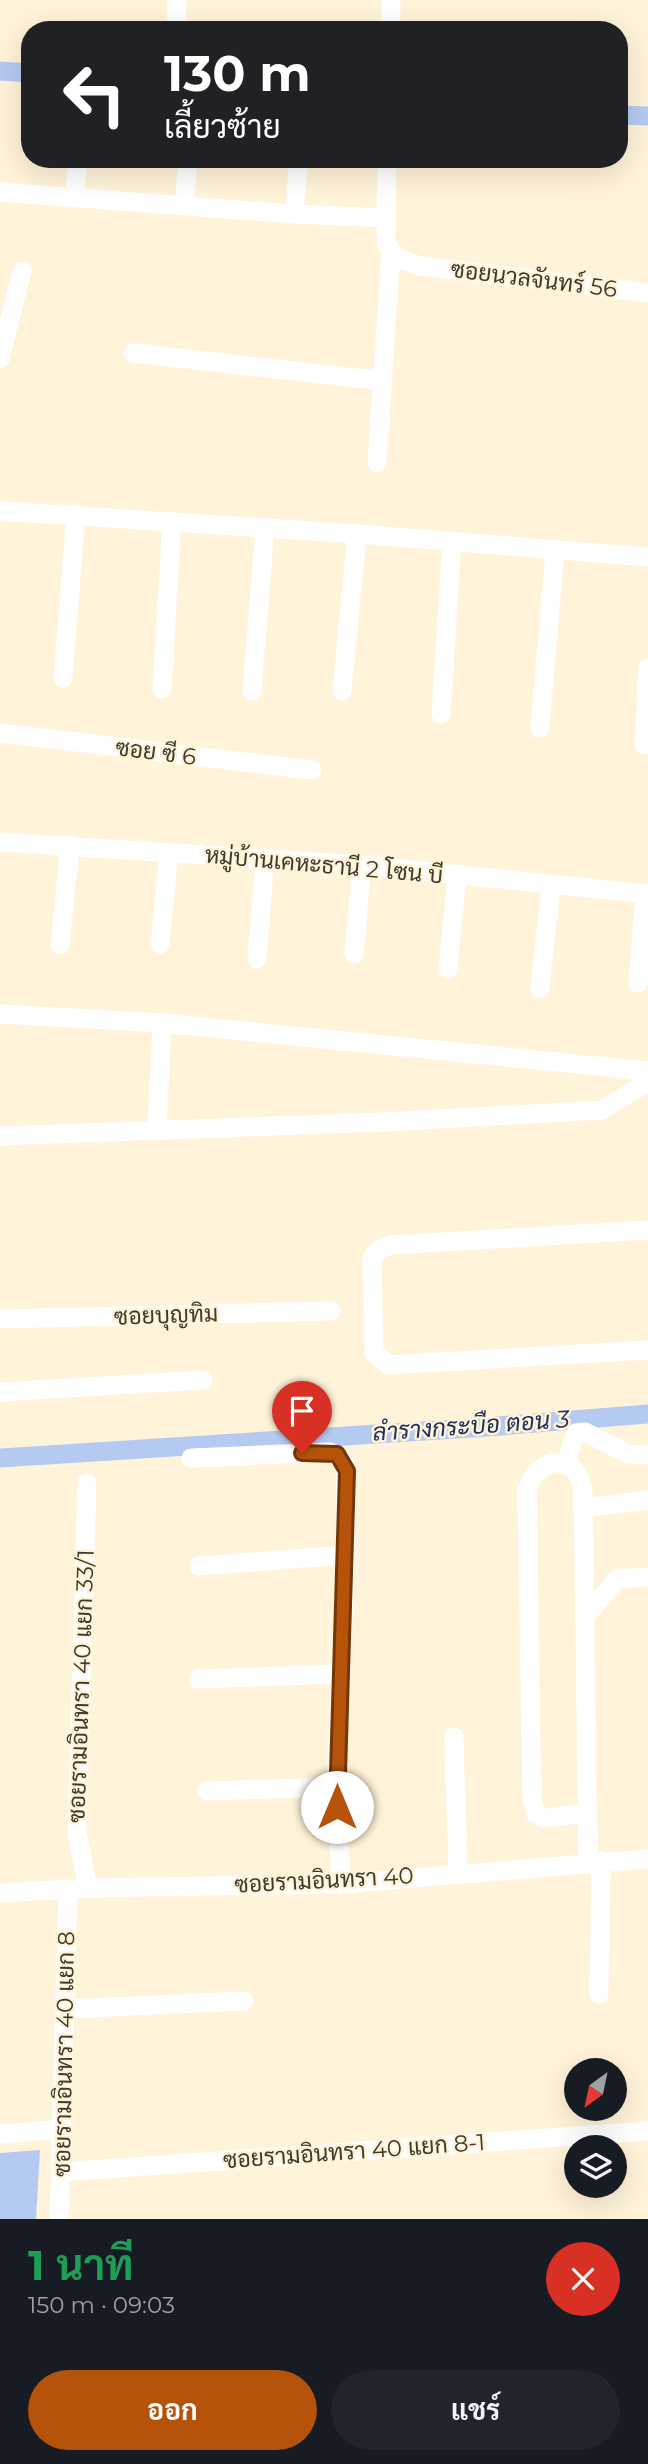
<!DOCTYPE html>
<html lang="th">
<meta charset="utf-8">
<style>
:root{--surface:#171b24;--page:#20242c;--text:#f1f3f6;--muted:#9ea1a6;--accent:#b45309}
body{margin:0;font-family:Montserrat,Sarabun,sans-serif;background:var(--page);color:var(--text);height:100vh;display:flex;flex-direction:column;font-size:26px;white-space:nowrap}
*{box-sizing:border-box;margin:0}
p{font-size:23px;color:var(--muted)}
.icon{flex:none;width:38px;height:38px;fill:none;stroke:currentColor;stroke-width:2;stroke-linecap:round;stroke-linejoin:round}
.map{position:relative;height:2219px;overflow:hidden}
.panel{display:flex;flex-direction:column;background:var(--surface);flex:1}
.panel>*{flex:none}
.top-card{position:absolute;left:21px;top:21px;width:607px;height:147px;border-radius:28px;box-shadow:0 7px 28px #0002;background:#202124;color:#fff;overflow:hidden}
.needle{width:46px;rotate:213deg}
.controls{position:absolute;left:564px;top:2058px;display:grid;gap:14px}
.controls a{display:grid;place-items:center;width:63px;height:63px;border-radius:50%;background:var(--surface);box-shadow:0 7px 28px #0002;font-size:35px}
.pin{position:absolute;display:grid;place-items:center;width:60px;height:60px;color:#fff;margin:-72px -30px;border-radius:50% 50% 50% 0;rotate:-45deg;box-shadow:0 0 7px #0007}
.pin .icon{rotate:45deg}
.me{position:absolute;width:77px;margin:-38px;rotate:0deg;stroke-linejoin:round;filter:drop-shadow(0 0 5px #0008)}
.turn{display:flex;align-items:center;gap:24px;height:147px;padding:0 28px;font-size:32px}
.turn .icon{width:91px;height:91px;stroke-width:2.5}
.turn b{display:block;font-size:49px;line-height:60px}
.round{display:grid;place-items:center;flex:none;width:74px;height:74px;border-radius:37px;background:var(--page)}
.overview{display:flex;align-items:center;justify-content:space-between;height:119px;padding:0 28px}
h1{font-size:42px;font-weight:700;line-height:52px;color:#1e9e55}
.button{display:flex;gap:14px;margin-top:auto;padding:14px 28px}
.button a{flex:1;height:80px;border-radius:42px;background:var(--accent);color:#fff;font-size:28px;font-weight:700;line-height:80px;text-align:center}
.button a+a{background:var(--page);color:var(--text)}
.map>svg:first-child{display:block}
.water{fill:#b5caf1}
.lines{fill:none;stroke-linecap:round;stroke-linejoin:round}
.canal{stroke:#b5caf1;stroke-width:19}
.minor{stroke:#fff;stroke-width:19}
.route-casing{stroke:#753606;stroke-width:18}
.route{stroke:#b45309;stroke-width:12}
.labels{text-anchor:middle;stroke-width:5;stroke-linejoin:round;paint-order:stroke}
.street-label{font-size:23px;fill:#403a2d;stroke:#fff3d9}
.water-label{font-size:24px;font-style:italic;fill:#1a3060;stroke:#fff3d9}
</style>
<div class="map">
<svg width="648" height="2219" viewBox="0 0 648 2219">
<rect width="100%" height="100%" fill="#fff3d9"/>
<!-- water -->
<polygon class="water" points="40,2150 36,2219 0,2219 0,2153"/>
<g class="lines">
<!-- canal -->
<g class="canal">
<polyline points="0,71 30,73"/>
<polyline points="620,115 648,116"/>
<polyline points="0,1458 487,1427 648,1414"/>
</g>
<!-- minor -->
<g class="minor">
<polyline points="391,0 391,30"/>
<polyline points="176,30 177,0"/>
<polyline points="387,159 386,244 397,258 420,266 648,293"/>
<polyline points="0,192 294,214 386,218"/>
<polyline points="74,198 78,159"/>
<polyline points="184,205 188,159"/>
<polyline points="294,214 299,159"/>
<polyline points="133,353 383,381"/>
<polyline points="0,359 22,271"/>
<polyline points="377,463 391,250"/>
<polyline points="0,511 357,534 648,557"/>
<polyline points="63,678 76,514"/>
<polyline points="162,689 172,521"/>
<polyline points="252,691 265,528"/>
<polyline points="342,691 357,534"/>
<polyline points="441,714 452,542"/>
<polyline points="540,728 555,551"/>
<polyline points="0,733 312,770"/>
<polyline points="644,745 648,668"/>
<polyline points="0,842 362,865 648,894"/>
<polyline points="160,944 169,852"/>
<polyline points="60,945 70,845"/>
<polyline points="354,954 362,865"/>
<polyline points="257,959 265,858"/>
<polyline points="448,969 457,876"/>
<polyline points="638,983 645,894"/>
<polyline points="540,988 551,885"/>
<polyline points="0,1014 162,1023 648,1071"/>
<polyline points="157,1129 162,1023"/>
<polyline points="0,1136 383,1122 602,1110 648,1082"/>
<polyline points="648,1230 391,1245 378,1250 372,1259 374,1353 389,1365 648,1350"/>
<polyline points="0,1319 331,1311"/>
<polyline points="0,1392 203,1380"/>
<polyline points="191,1458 330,1452 345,1463 346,1555 336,1787 341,1884"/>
<polyline points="565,1465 576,1433 585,1432 628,1454 648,1455"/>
<polyline points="87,1483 77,1834 88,1888"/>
<polyline points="583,1508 648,1500"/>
<polyline points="199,1566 346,1555"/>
<polyline points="586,1616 617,1579 648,1577"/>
<polyline points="198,1679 340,1674"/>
<polyline points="454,1737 458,1872"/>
<polyline points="207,1791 336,1787"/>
<path d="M587 1813 544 1818 536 1814 532 1800 527 1491C530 1471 559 1450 576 1472 579 1476 581 1483 583 1488L588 1862"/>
<polyline points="0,1893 88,1888 341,1884 648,1859"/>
<polyline points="599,1994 601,1861"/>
<polyline points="64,2009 244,2001"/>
<polyline points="0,2134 63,2129"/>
<polyline points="61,2172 648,2131"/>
<polyline points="59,2219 68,1889"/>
</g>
</g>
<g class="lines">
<!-- route casing -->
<g class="route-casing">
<polyline id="route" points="302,1453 337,1454 347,1471 337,1807"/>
</g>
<!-- route -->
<use href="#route" class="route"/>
</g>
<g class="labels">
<!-- street labels -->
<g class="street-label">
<text transform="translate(534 279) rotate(7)" y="8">ซอยนวลจันทร์ 56</text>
<text transform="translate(156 752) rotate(7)" y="8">ซอย ซี 6</text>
<text transform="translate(324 865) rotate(5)" y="8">หมู่บ้านเคหะธานี 2 โซน บี</text>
<text transform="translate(166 1315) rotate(-2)" y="8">ซอยบุญทิม</text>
<text transform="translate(81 1686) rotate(-88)" y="8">ซอยรามอินทรา 40 แยก 33/1</text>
<text transform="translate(324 1880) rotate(-3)" y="8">ซอยรามอินทรา 40</text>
<text transform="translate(64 2054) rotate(-89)" y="8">ซอยรามอินทรา 40 แยก 8</text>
<text transform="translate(354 2151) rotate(-4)" y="8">ซอยรามอินทรา 40 แยก 8-1</text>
</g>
<!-- water labels -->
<g class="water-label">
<text transform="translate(471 1426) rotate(-4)" y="8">ลำรางกระบือ ตอน 3</text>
</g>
</g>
</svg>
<div class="controls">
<a><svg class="needle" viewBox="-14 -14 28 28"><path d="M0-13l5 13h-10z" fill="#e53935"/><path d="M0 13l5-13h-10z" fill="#9ea1a6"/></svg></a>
<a><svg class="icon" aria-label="layers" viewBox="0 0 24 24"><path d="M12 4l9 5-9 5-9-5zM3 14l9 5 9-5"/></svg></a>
</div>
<div class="pin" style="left:302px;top:1453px;background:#d93025"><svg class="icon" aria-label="arrive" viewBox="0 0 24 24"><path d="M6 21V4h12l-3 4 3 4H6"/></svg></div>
<svg class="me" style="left:337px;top:1807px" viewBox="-20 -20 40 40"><circle r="19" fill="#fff"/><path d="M0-13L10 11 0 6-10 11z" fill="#b45309"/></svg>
<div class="top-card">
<div class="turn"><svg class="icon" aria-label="left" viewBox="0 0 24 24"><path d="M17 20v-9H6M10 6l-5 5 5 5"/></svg><div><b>130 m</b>เลี้ยวซ้าย</div></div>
</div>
</div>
<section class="panel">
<div class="overview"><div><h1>1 นาที</h1><p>150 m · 09:03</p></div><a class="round" style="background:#d93025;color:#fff"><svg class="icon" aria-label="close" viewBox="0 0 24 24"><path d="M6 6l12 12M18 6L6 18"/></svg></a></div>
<div class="button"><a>ออก</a><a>แชร์</a></div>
</section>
